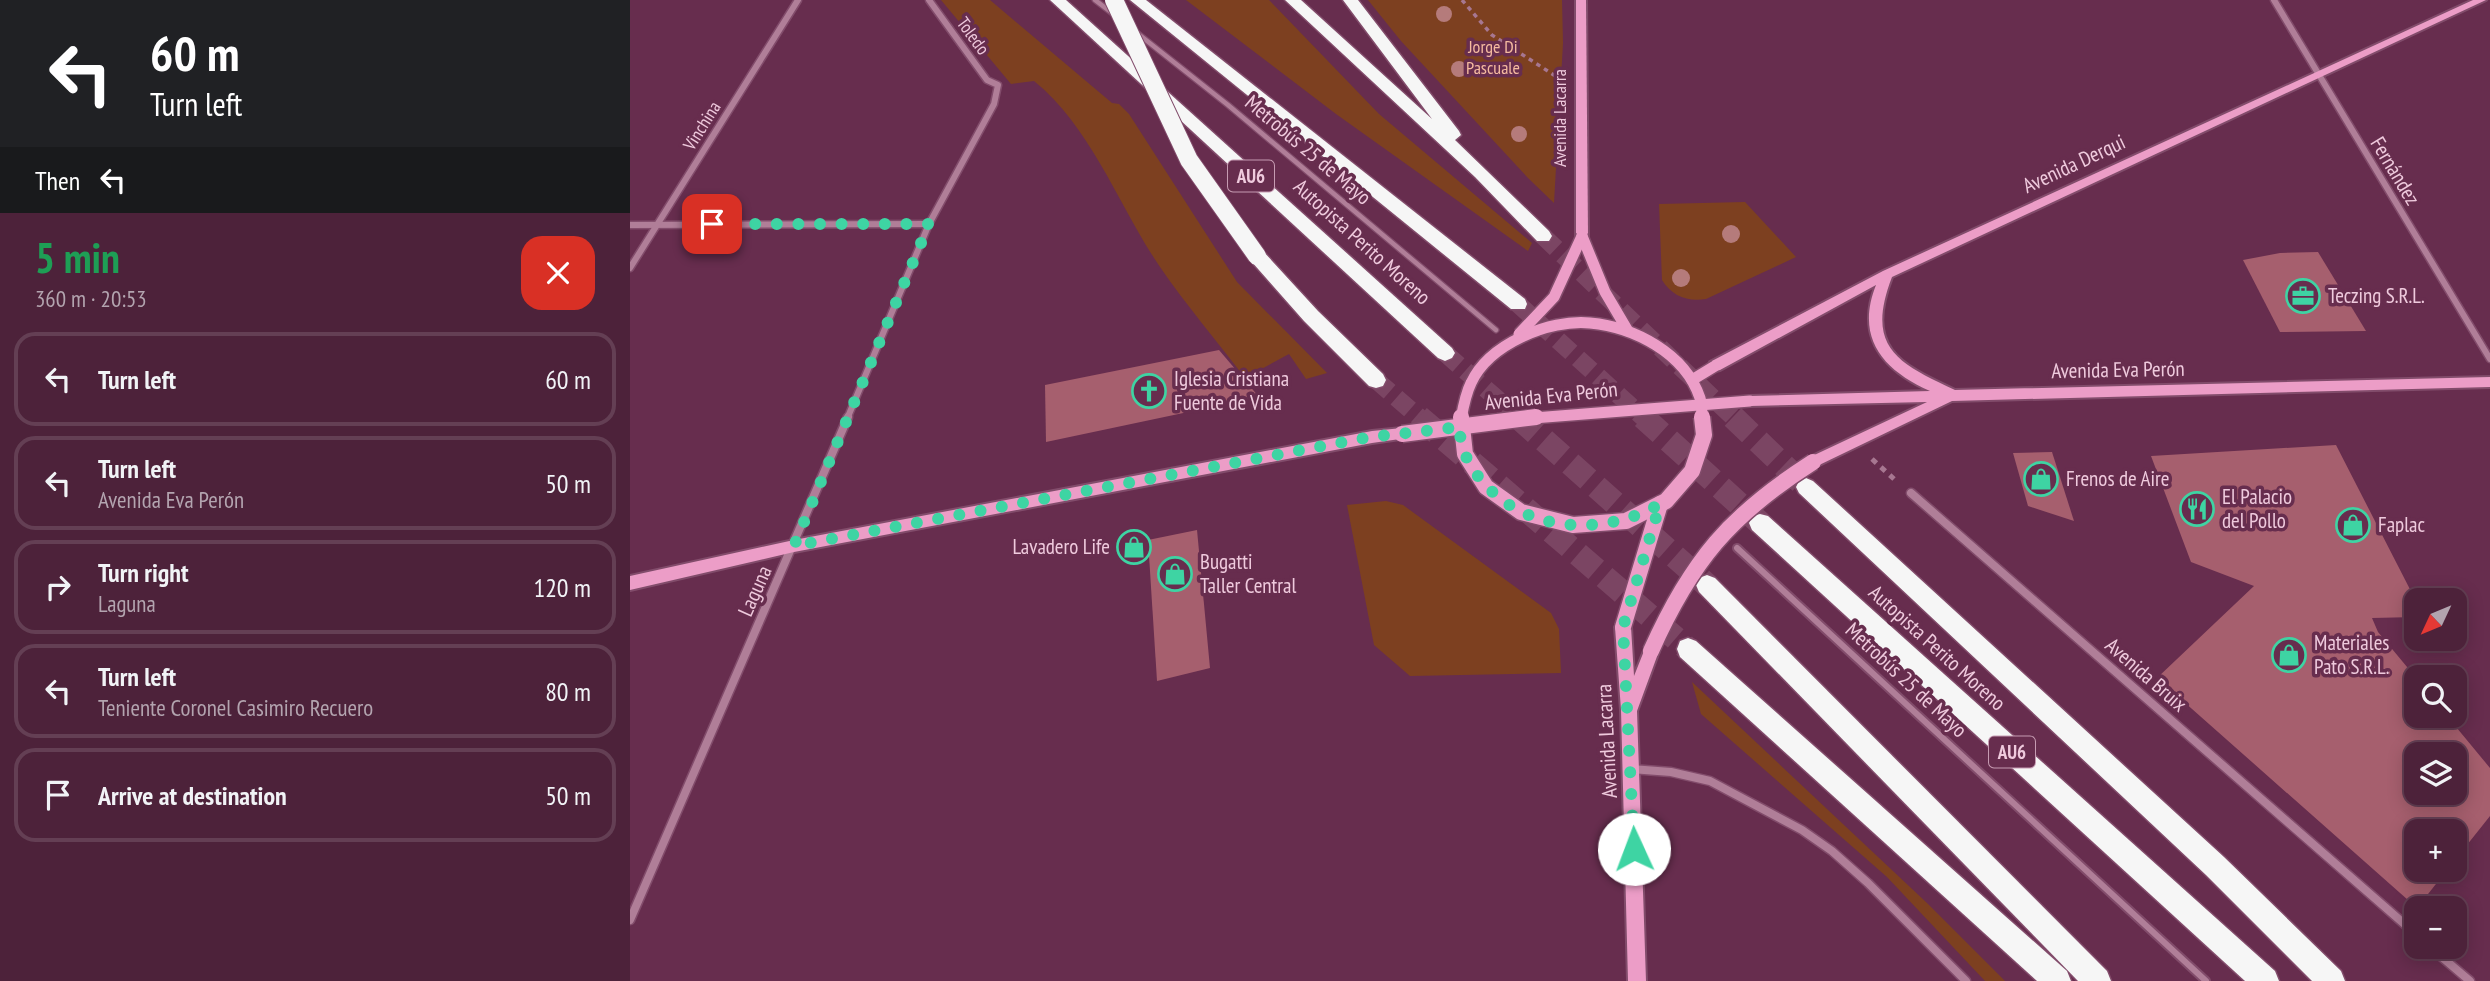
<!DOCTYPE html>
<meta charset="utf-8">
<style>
:root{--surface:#4d223a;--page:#572f45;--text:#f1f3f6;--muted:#b3a4af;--line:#643f54}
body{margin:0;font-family:"PT Sans Narrow",sans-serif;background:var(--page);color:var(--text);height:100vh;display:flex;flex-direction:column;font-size:26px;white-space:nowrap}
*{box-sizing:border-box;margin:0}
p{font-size:23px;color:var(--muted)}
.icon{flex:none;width:38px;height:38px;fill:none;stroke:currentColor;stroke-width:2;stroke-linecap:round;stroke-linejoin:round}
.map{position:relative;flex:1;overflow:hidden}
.drawer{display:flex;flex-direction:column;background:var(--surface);width:630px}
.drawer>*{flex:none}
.top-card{background:#202124;color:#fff;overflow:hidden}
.needle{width:46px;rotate:226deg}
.fabs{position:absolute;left:1774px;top:588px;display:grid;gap:14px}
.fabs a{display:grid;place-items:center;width:63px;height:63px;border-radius:14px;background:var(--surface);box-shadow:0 4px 18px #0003,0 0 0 2px var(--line);font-size:35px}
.pin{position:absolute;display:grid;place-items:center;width:60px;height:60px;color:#fff;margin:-30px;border-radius:14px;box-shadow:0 4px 10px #0006}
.me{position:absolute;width:77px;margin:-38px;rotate:358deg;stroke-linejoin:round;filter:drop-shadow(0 0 5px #0008)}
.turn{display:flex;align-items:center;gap:24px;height:147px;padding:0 35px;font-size:32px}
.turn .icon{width:91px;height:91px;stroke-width:2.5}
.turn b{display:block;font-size:49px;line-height:60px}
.then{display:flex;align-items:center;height:66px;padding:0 35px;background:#0003;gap:14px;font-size:26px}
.round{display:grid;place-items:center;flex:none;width:74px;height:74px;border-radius:21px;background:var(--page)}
.summary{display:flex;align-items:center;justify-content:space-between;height:119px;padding:0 35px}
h1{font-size:42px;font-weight:700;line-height:52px;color:#1e9e55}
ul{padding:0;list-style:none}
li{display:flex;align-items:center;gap:21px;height:94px;margin:0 14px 10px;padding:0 21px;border:4px solid var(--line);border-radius:21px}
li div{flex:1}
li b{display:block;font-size:26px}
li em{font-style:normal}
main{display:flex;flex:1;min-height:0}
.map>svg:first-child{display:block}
.green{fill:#7d4020}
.building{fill:#a65f6e;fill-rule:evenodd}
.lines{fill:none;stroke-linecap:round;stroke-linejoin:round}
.highway-tunnel-far1{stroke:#7b4563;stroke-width:18;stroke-dasharray:18 9;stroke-linecap:butt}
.highway-tunnel{stroke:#7b4563;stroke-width:24;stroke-dasharray:24 11;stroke-linecap:butt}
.lane-far1-casing{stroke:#824c6b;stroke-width:7}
.lane-casing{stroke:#824c6b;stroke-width:10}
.street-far1-casing{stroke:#824c6b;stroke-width:9}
.street-casing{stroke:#824c6b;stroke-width:11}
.secondary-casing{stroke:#824c6b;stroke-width:4}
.highway-casing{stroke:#824c6b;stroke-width:3}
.path-far1{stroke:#a77791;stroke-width:3.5;stroke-dasharray:4.5 4.5;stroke-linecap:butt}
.path{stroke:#a77791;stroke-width:5;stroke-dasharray:6 6;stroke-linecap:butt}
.lane-far1{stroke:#b07e98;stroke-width:4.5}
.lane{stroke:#b07e98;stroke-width:6}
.street-far1{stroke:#b07e98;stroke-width:6}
.street{stroke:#b07e98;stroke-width:8}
.secondary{fill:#ec9dc7;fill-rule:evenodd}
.highway{fill:#f6f6f6;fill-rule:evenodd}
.secondary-bridge-far1-casing{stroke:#824c6b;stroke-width:14;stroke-linecap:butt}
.secondary-bridge-casing{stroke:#824c6b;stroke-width:19;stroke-linecap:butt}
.highway-bridge-casing{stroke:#824c6b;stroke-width:20;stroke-linecap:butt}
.secondary-bridge-far1{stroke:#ec9dc7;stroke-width:11}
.secondary-bridge{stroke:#ec9dc7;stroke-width:16}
.highway-bridge{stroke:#f6f6f6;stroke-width:18}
.tree{fill:#b57b7b}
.route{stroke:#3ed4a3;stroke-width:12;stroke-dasharray:0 21.6}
.labels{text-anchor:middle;stroke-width:7;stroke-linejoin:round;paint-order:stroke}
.far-street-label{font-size:18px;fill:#efcadd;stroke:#672d4e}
.far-park-label{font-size:18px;fill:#f5bba0;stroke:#672d4e}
.shield{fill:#672d4e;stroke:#c69bb2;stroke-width:2}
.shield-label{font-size:19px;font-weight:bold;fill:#efcadd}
.street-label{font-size:21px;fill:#efcadd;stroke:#672d4e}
.poi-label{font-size:21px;fill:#efcadd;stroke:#672d4e;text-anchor:start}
</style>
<main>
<section class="drawer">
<div class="top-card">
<div class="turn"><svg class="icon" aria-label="left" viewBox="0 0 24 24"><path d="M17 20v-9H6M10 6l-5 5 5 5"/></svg><div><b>60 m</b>Turn left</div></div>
<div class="then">Then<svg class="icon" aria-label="left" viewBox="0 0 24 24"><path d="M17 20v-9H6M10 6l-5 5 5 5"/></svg></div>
</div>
<div class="summary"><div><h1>5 min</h1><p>360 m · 20:53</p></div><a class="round" style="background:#d93025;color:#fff"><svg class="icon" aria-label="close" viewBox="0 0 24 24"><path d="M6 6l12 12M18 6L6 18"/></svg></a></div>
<ul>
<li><svg class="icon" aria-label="left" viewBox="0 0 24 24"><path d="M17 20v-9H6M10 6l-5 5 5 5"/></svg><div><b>Turn left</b></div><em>60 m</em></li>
<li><svg class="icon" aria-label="left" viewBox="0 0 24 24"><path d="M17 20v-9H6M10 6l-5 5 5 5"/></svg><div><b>Turn left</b><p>Avenida Eva Perón</p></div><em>50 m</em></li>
<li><svg class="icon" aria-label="right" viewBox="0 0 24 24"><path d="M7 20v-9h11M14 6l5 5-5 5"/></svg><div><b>Turn right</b><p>Laguna</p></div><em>120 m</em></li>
<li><svg class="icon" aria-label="left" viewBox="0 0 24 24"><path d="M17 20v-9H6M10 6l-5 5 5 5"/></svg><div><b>Turn left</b><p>Teniente Coronel Casimiro Recuero</p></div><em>80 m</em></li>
<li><svg class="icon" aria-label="arrive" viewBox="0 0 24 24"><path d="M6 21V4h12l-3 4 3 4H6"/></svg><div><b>Arrive at destination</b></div><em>50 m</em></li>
</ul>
</section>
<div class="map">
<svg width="1860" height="981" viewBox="0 0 1860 981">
<rect width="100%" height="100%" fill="#672d4e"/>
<!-- green -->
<g class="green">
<path d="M311 0H360L482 103 489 104 499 114 607 282 697 373 676 379 659 354 615 378C587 341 556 305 530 267 489 207 462 128 404 81L381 84Z"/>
<polygon points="556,0 639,0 749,114 902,243 898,251 706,114"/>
<polygon points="738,0 932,0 933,43 924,203 898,178 771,41"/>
<path d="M1115 202 1166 257 1076 299C1057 302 1042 296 1032 280L1029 204Z"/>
<polygon points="756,501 773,505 921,613 929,629 931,673 780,676 744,645 717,505"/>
<polygon points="1062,682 1297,903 1375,981 1355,981 1257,877 1071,714"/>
</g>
<!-- building -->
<g class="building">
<polygon points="1688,252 1736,331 1650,332 1613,260 1650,253"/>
<polygon points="589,350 629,397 416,442 415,385"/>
<path d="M1706 445 1787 603V617L1742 618 1748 632 1787 679V716H1817L1860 768V816L1825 860V831H1787V870H1817L1787 908 1527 678 1624 586 1561 562 1521 456ZM1787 754H1825V793H1787Z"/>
<polygon points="1422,452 1444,521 1398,506 1383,453"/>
<polygon points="567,530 580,668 527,681 518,540"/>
</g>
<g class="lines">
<!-- highway-tunnel-far1 -->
<g class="highway-tunnel-far1">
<polyline points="913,236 1105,419"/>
<polyline points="888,304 1015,419"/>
<polyline points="815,353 890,419"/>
<polyline points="746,380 791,419"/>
</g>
<!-- highway-tunnel -->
<g class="highway-tunnel">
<polyline points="789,417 1058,649"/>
<polyline points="888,417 1077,585"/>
<polyline points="1013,417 1130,523"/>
<polyline points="1103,417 1176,487"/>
</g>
<!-- lane-far1 casing -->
<g class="lane-far1-casing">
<g id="lane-far1">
<polyline points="465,0 486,16"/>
<polyline points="507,33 598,105 866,330"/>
</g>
</g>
<!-- lane casing -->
<g class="lane-casing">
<polyline id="lane" points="1107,548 1576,981"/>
</g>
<!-- street-far1 casing -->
<g class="street-far1-casing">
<g id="street-far1">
<polyline points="1644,0 1860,359"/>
<polyline points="0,225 299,224"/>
<polyline points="0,268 168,0"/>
<polyline points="217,419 299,224 364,104 368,85 357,80 299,0"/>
</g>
</g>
<!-- street casing -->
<g class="street-casing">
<g id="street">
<polyline points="1281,493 1787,935"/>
<polyline points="1001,769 1041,772 1080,781 1172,830 1202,851 1238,883 1336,981"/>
<polyline points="0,920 218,417"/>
<polyline points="1800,947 1840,981"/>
</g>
</g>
<!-- secondary casing -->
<g class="secondary-casing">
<g id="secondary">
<polygon points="946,0 956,0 958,236 952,240 946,236"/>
<path d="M1843 0H1856L1262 277C1235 347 1267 363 1325 390L1860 377V387L1322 401 1183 468 1178 466 1176 462 1178 458 1297 402 1120 406 1113 401 1120 396 1300 391C1253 370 1225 338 1246 285L1090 370 1085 371 1079 366 1080 362 1253 271Z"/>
<polygon points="772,428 777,430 779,434 777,438 742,443 164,552 0,590 0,576 164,540 742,431"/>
<polygon points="993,620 998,622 1001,627 1004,676 1016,646 1021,644 1026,646 1029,651 1007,711 1016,981 998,981 991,710 985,627 988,622"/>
</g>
</g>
<!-- highway casing -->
<g class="highway-casing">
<g id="highway">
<polygon points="420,0 436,0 822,348 825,353 822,358 815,361 808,358"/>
<polygon points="500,0 516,0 895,299 897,304 895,309 881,309"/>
<polygon points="655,0 671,0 802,119 713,0 728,0 829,131 831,135 825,140 919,231 922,236 919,241 907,241 845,177"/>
<polygon points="627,249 633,251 688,311 753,374 756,380 753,386 746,388 739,386 674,321 621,261 618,256 621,251"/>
<polygon points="1176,478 1183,481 1594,857 1711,971 1715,981 1682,981 1576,875 1169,493 1166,487 1169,481"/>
<polygon points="1130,514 1138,516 1645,971 1649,981 1615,981 1122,530 1119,523 1122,516"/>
<polygon points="1077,575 1085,578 1477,971 1481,981 1448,981 1069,592 1066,585 1069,578"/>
<polygon points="1058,638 1066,641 1437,971 1441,981 1407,981 1050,657 1047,649 1050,641"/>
</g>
</g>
<!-- path-far1 -->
<polyline class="path-far1" points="832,0 862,35 927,77"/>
<!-- path -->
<polyline class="path" points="1242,459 1264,479"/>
<!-- lane-far1 -->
<use href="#lane-far1" class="lane-far1"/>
<!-- lane -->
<use href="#lane" class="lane"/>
<!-- street-far1 -->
<use href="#street-far1" class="street-far1"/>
<!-- street -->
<use href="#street" class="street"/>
<!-- secondary -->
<use href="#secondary" class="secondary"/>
<!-- highway -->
<use href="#highway" class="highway"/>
<!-- secondary-bridge-far1 casing -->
<g class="secondary-bridge-far1-casing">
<g id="secondary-bridge-far1">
<polyline points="952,236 975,292 998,331"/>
<polyline points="889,334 924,297 952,236"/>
<polyline points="1062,380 1085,366"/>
<path d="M831 419C833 408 836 393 841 383 859 344 919 319 960 323 1004 327 1055 353 1070 398 1072 404 1072 412 1072 419"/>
<polyline points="892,419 1120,401"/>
</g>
</g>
<!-- secondary-bridge casing -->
<g class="secondary-bridge-casing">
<g id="secondary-bridge">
<polyline points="831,417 835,454 856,487 891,512 943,525 996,521 1036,501 1062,471 1074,435 1072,417"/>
<polyline points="772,434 906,417"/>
<polyline points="993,627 1030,504"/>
<path d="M1021 651C1061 561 1100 515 1183 462"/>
</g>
</g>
<!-- highway-bridge casing -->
<g class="highway-bridge-casing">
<polyline id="highway-bridge" points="484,0 559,160 627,256"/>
</g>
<!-- secondary-bridge-far1 -->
<use href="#secondary-bridge-far1" class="secondary-bridge-far1"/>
<!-- secondary-bridge -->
<use href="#secondary-bridge" class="secondary-bridge"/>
<!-- highway-bridge -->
<use href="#highway-bridge" class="highway-bridge"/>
</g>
<!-- trees -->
<g class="tree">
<circle cx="814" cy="14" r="8"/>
<circle cx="860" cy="49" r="8"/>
<circle cx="829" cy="69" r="8"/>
<circle cx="889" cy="134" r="8"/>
<circle cx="1101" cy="234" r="9"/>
<circle cx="1051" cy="278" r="9"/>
</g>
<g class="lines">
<!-- route -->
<path class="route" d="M82 224H299L164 546 741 437 830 427C829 447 839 466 852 481 896 533 973 537 1030 504L993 627 1004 849"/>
</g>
<!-- icons -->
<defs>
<g id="office-ring" transform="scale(1.75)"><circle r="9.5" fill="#672d4e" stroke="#3ed4a3" stroke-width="1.5"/><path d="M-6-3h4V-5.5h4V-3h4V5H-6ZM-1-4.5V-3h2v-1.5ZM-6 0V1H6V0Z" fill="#3ed4a3"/></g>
<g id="church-ring" transform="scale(1.75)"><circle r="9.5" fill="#672d4e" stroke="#3ed4a3" stroke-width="1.5"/><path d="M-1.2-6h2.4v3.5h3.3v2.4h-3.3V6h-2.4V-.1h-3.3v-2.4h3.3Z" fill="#3ed4a3"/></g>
<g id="shop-ring" transform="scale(1.75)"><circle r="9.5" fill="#672d4e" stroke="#3ed4a3" stroke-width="1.5"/><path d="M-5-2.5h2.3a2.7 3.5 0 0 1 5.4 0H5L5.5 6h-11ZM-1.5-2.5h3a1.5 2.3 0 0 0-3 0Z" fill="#3ed4a3"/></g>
<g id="restaurant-ring" transform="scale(1.75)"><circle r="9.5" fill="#672d4e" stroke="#3ed4a3" stroke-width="1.5"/><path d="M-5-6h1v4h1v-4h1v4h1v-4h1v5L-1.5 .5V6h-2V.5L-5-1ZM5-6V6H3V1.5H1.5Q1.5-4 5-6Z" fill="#3ed4a3"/></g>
</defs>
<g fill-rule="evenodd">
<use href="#office-ring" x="1673" y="296"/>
<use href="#church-ring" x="519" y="391"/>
<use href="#shop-ring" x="1411" y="479"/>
<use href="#restaurant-ring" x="1567" y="509"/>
<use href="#shop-ring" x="1723" y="525"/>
<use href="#shop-ring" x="504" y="547"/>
<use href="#shop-ring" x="545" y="574"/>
<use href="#shop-ring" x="1659" y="655"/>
</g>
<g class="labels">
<!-- far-street labels -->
<g class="far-street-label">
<text transform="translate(343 36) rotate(54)" y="6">Toledo</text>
<text transform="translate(930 118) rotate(-90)" y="6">Avenida Lacarra</text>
<text transform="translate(72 126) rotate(-58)" y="6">Vinchina</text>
</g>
<!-- far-park labels -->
<g class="far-park-label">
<text x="863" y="53">Jorge Di<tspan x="863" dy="21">Pascuale</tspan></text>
</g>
<!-- shield labels -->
<g class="shield">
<rect x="598" y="160.5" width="46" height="31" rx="5"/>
<rect x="1359" y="736.5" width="46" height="31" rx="5"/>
</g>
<g class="shield-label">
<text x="621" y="183">AU6</text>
<text x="1382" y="759">AU6</text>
</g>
<!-- street labels -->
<g class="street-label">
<text transform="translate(678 150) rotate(40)" y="7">Metrobús 25 de Mayo</text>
<text transform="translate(1444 164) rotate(-25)" y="7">Avenida Derqui</text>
<text transform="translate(1765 171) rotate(59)" y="7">Fernández</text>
<text transform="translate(732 242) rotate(42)" y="7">Autopista Perito Moreno</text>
<text transform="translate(1488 370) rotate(-1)" y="7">Avenida Eva Perón</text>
<text transform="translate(921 396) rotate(-6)" y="7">Avenida Eva Perón</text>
<text transform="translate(125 591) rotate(-66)" y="7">Laguna</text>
<text transform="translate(1307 648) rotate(42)" y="7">Autopista Perito Moreno</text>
<text transform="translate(1516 675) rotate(41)" y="7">Avenida Bruix</text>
<text transform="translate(1276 680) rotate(43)" y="7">Metrobús 25 de Mayo</text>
<text transform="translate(977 741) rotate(-93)" y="7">Avenida Lacarra</text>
</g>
<!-- poi labels -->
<g class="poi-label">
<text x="1698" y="303">Teczing S.R.L.</text>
<text x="544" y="386">Iglesia Cristiana<tspan x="544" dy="24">Fuente de Vida</tspan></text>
<text x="1436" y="486">Frenos de Aire</text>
<text x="1592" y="504">El Palacio<tspan x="1592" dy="24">del Pollo</tspan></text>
<text x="1748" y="532">Faplac</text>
<text x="480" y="554" text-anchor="end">Lavadero Life</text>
<text x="570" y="569">Bugatti<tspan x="570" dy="24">Taller Central</tspan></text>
<text x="1684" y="650">Materiales<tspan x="1684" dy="24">Pato S.R.L.</tspan></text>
</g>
</g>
</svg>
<div class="fabs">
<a><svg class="needle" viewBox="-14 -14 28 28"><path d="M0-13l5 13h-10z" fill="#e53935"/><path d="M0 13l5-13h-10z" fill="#b3a4af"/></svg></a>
<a><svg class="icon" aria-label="search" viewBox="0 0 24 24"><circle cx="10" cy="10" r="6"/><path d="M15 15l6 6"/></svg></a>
<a><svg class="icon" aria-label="layers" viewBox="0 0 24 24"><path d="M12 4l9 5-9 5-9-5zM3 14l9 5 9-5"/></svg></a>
<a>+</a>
<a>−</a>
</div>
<div class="pin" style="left:82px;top:224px;background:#d93025"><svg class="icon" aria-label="arrive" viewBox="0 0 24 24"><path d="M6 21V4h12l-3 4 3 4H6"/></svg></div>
<svg class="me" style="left:1004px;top:849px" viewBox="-20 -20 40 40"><circle r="19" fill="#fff"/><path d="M0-13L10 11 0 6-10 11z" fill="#3ed4a3"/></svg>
</div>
</main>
